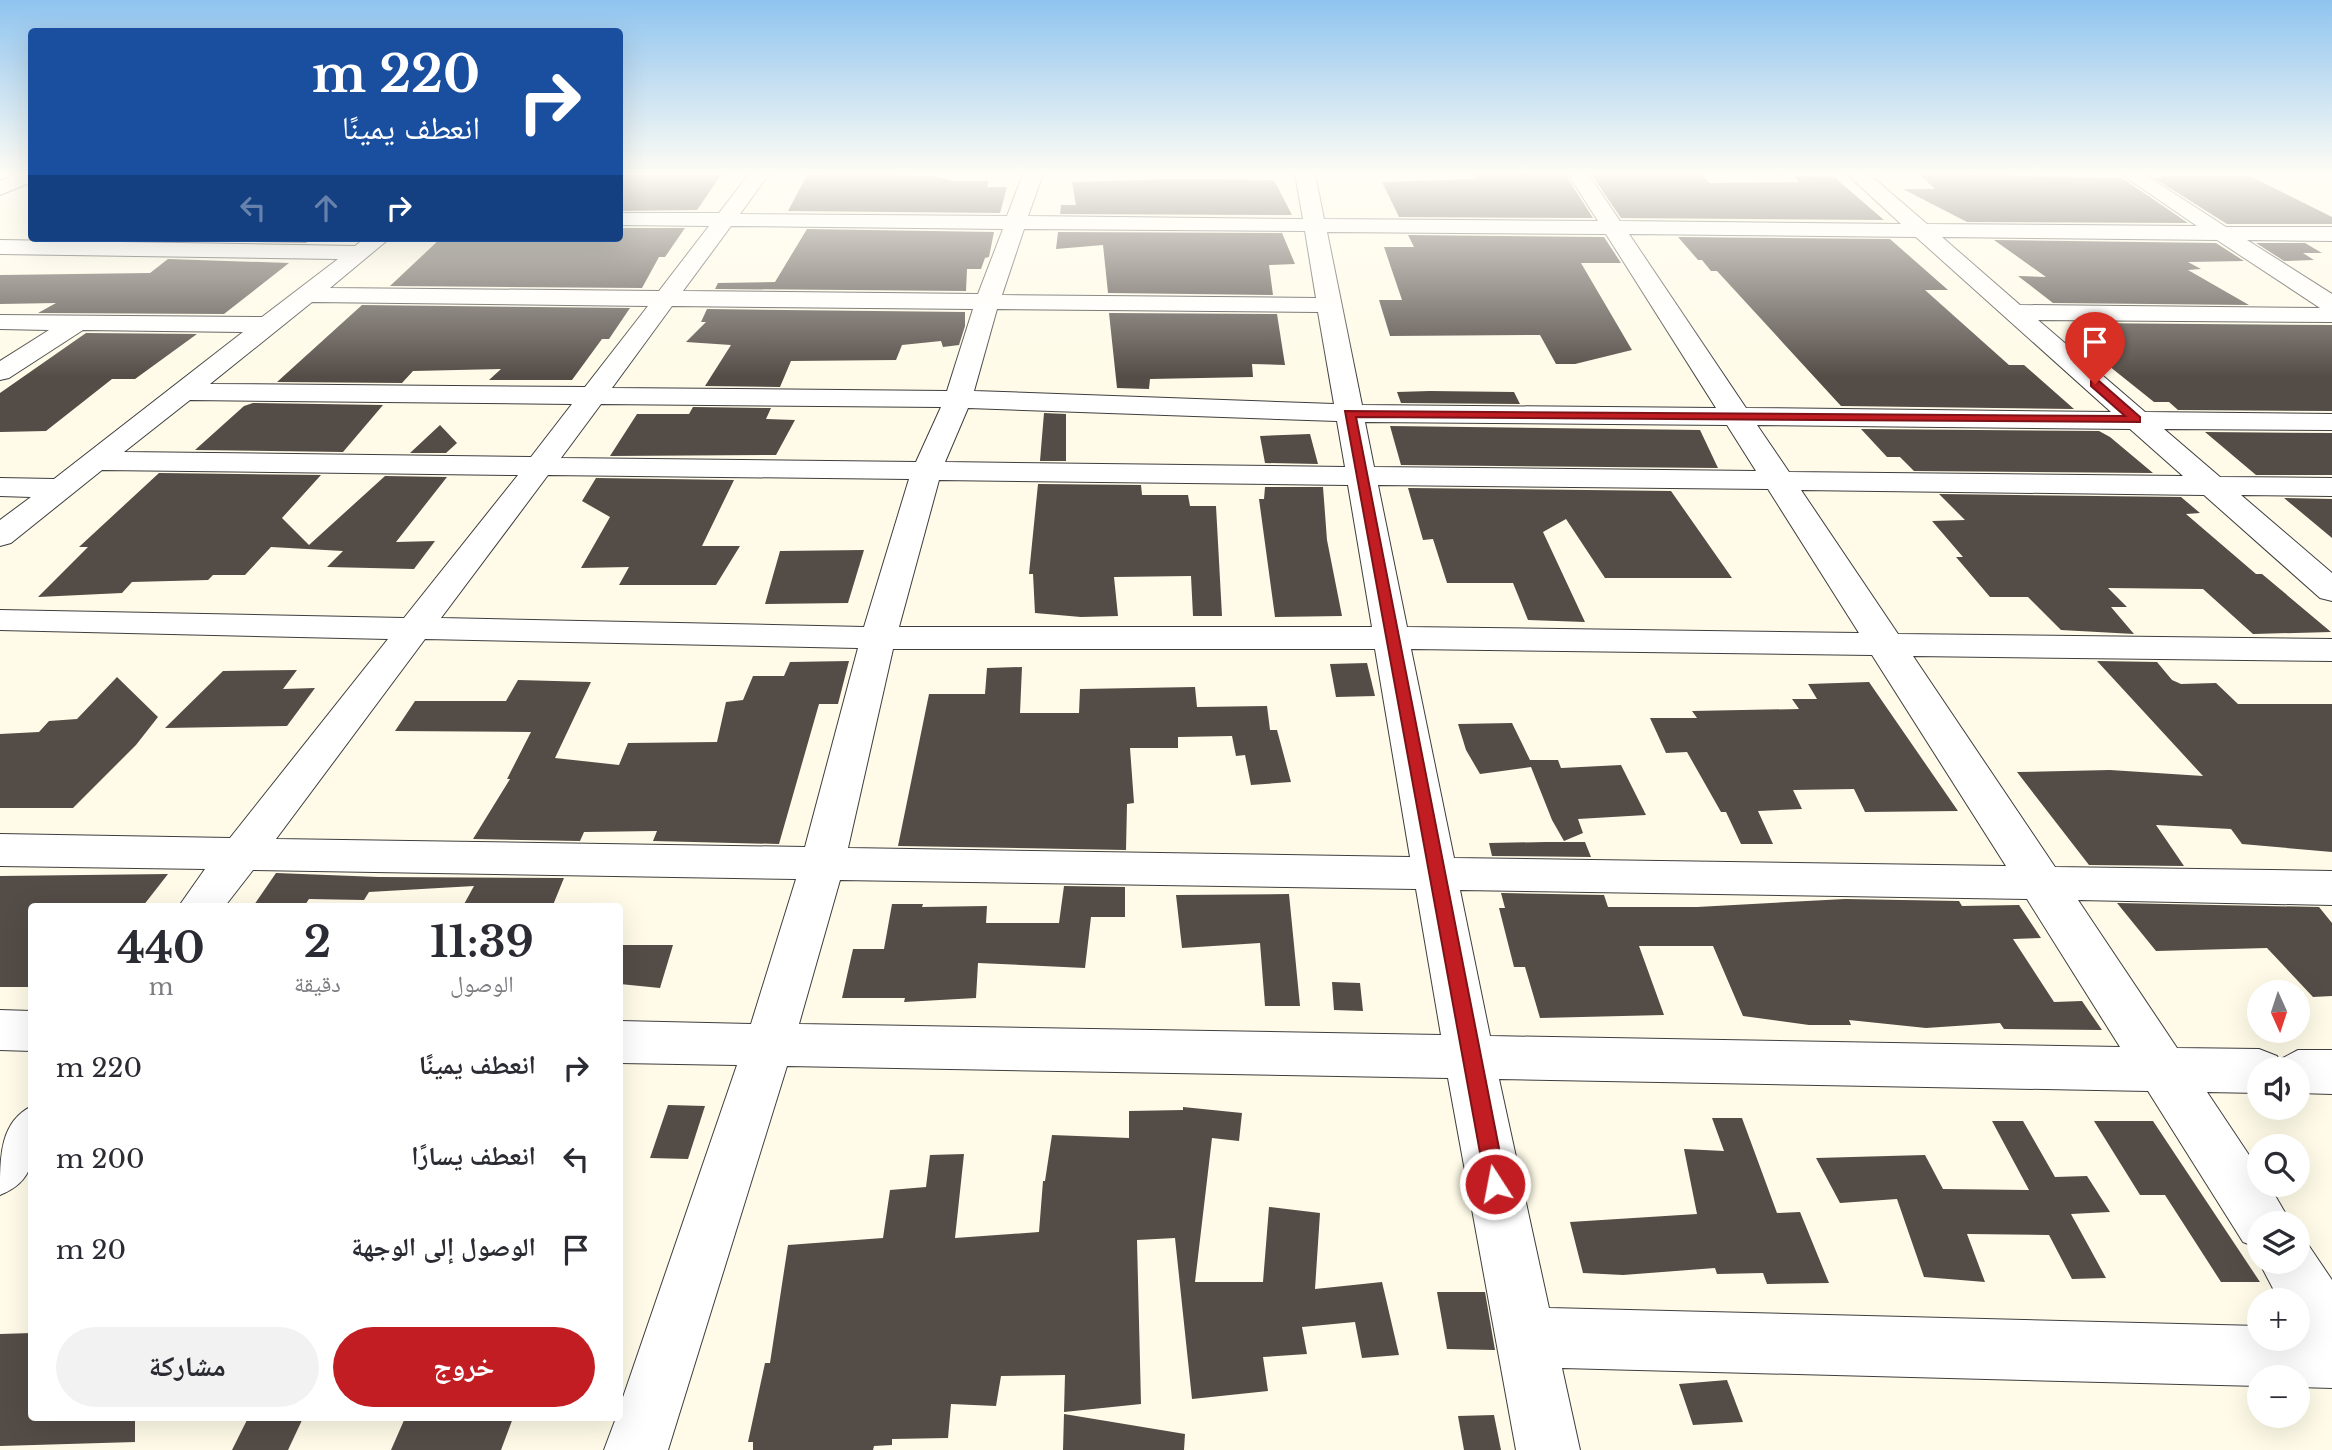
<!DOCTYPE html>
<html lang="ar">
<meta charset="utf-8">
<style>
:root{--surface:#fff;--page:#f2f2f3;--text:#2b2b33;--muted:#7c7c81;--accent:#c11d23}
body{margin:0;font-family:"Libre Baskerville","Noto Naskh Arabic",serif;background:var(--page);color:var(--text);direction:rtl;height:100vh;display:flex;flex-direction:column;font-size:26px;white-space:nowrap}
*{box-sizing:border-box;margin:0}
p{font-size:23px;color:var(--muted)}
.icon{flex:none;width:38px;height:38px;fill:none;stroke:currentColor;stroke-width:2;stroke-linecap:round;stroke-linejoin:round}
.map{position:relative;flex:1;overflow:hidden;direction:ltr}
.details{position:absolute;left:28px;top:903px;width:595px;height:518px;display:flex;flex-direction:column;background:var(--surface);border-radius:7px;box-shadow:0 7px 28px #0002;direction:rtl}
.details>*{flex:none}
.hud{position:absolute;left:28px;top:28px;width:595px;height:214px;border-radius:7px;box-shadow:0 7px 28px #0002;direction:rtl;background:#1a4fa0;color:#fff;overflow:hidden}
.needle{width:46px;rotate:177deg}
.fabs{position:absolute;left:2247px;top:980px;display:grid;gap:14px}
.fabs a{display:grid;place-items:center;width:63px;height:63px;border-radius:50%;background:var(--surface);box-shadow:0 7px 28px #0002;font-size:35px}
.pin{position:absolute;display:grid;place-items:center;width:60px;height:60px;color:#fff;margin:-72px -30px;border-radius:50% 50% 50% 0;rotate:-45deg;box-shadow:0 0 7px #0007}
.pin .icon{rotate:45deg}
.me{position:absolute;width:77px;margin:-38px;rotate:349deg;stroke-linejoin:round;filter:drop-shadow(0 0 5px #0008)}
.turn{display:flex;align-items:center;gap:24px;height:147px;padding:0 28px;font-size:32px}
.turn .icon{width:91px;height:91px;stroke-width:2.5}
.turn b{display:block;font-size:49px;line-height:60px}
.lanes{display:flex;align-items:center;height:66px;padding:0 28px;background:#0003;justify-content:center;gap:35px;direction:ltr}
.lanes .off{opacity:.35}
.eta{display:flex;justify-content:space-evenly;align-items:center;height:119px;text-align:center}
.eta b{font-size:42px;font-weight:700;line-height:49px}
.action{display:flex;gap:14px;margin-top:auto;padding:14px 28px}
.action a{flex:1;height:80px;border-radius:42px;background:var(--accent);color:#fff;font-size:28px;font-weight:700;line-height:80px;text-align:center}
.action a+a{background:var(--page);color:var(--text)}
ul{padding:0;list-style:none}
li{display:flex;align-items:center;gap:21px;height:91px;padding:0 28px}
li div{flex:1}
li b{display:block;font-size:26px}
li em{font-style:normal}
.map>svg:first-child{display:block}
.building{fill:#544c47}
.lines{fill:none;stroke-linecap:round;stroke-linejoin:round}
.minor-casing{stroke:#3e3e3e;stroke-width:2}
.minor{fill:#fff;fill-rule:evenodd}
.route{fill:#c11d23;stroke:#7d1317;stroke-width:2}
</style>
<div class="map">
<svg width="2332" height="1450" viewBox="0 0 2332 1450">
<rect width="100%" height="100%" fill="#fffbe8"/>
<!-- building -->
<g class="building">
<polygon points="1473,174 1565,174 1593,218 1399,217 1382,182 1476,179"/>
<polygon points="1591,174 1701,174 1710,183 1799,182 1794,176 1834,177 1884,220 1621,218"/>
<polygon points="1919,174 2122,178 2188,223 1967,222 1903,189 1935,189"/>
<polygon points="620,175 721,175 697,210 620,211"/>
<polygon points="807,175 933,176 955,181 989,181 987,187 1007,187 1000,213 788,211"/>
<polygon points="2159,176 2250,176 2332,217 2332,224 2227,224 2154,178 2163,178"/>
<polygon points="1175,179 1274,180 1292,215 1060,214 1061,205 1076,205 1072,182"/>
<polygon points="620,228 685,228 665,257 659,257 642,288 390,286 441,238 620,240"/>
<polygon points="807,229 994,232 989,257 985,258 981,269 967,269 966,291 715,289 718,283 775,282"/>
<polygon points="1058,232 1282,233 1295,264 1269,265 1273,295 1108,293 1103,245 1056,249"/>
<polygon points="1408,235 1604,237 1621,263 1581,263 1632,350 1575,364 1556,364 1540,335 1390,336 1379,300 1402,300 1384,247 1414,247"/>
<polygon points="1678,237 1890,239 1948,290 1925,290 2009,365 2024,365 2074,409 1841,406 1717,271 1711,271 1702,260 1698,260"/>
<polygon points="195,238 312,238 306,243 192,241"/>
<polygon points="1994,240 2216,243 2244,261 2188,262 2201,269 2188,270 2249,305 2053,303 2018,276 2046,277"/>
<polygon points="2256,243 2305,243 2322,253 2303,253 2314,260 2284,261"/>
<polygon points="168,259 289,263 224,314 38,313 56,303 0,304 0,275 150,273"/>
<polygon points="362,305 630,308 609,339 602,339 572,380 489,380 501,369 413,371 402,383 277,382"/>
<polygon points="707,309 965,312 965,326 959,345 943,347 941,341 902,345 896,360 791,361 780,387 705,386 731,345 686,342 706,322 701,322"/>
<polygon points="1109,313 1277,314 1285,365 1252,364 1253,377 1150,379 1149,389 1117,388"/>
<polygon points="2080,323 2332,325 2332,411 2178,410 2169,402 2154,402 2084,346 2110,345"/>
<polygon points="86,333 197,334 135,379 112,379 46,431 0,432 0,393"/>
<polygon points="1430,391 1514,392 1520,404 1401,403 1397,392"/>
<polygon points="253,403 383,405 343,452 195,450 244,406"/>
<polygon points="693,407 771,408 766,419 795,420 776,455 610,456 637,414 689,414"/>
<polygon points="1044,413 1066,414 1066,461 1040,461"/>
<polygon points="440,425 457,443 446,453 410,453"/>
<polygon points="1390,426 1700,430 1718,468 1401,465"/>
<polygon points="1861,429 2099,431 2110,437 2153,473 1914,471 1900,457 1887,457"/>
<polygon points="2205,432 2332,433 2332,475 2256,475"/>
<polygon points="1310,434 1318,464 1265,463 1260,436"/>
<polygon points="159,473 321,475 282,518 309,545 385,476 447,477 396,542 435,541 414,569 327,567 343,551 271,547 245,575 213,575 208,580 132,582 122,593 38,597 88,547 79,547"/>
<polygon points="596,478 734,480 702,546 740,546 716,585 619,585 629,567 581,568 610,517 582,501"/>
<polygon points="1038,484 1141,485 1142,495 1188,495 1190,506 1216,506 1222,616 1193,616 1191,576 1114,577 1118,616 1081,617 1035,613 1033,574 1029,574"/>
<polygon points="1265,487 1323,487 1327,540 1342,616 1275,617 1259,499 1264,499"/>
<polygon points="1408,488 1671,491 1732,578 1605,578 1566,519 1543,532 1585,622 1528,620 1513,583 1447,583 1433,539 1423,540"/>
<polygon points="1939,494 2181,497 2200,513 2186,514 2256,574 2262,574 2331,632 2253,634 2203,589 2108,588 2127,607 2111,607 2134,634 2061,630 2028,597 1990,597 1956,557 1963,557 1932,521 1965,520"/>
<polygon points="2284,498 2332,499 2332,538"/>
<polygon points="864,550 848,603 765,604 780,551"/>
<polygon points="849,661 838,704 819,704 779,844 653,841 657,831 584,832 580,841 473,839 510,779 507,779 531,732 395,731 415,701 506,701 518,680 591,682 555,758 619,765 628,743 717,742 726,702 743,700 753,676 784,676 790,662"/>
<polygon points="2097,661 2157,662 2172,680 2181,684 2216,683 2238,704 2332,704 2332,852 2242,844 2231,829 2156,825 2184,866 2089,865 2017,772 2110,770 2203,776"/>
<polygon points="1367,663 1375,696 1336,697 1330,664"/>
<polygon points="1022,667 1020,713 1079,713 1080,689 1195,687 1197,707 1267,706 1270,730 1277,730 1291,782 1251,785 1245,755 1236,756 1232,736 1178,737 1178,748 1130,748 1134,803 1127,804 1126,850 898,846 929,694 985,694 987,668"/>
<polygon points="297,670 283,689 315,688 287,726 165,728 223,671"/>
<polygon points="117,677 158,717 136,745 73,808 0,808 0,734 39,732 49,721 77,719"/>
<polygon points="1869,682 1958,811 1865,812 1854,789 1793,790 1802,809 1758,811 1773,844 1741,844 1726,812 1721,812 1687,752 1666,753 1650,718 1697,718 1692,711 1799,709 1792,699 1817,699 1808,684"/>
<polygon points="1512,723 1530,760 1558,760 1561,768 1621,765 1646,815 1578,819 1583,833 1564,841 1552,820 1531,767 1480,774 1466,750 1458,724"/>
<polygon points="1546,842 1585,842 1591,857 1492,856 1489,843"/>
<polygon points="276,873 379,877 564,878 553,905 463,906 474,886 369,892 364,900 309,899 305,905 254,905"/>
<polygon points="168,874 143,906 32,906 32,987 0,987 0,876"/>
<polygon points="1064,886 1125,887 1125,917 1091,917 1085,968 978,963 976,998 904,1002 905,998 842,998 853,949 884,949 892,904 923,904 922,907 987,906 986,923 1059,923"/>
<polygon points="1501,893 1604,895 1608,907 1697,907 1845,899 1959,901 1962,906 2019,905 2041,938 2013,939 2054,1002 2082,1001 2102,1030 2004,1029 2000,1023 1926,1028 1849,1020 1851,1025 1809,1025 1743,1016 1713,946 1639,946 1664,1015 1540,1018 1525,967 1514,967 1499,908 1505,908"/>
<polygon points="1289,894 1300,1006 1265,1006 1260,943 1182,948 1176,895"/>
<polygon points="2117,903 2319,907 2332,923 2332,996 2313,997 2267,948 2156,951"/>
<polygon points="620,945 673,945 660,988 620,984"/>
<polygon points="1332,982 1360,983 1363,1011 1334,1010"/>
<polygon points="668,1105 705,1106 688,1159 650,1158"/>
<polygon points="1183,1107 1242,1113 1239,1141 1212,1138 1195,1282 1263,1282 1269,1207 1320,1213 1315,1289 1382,1282 1399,1355 1362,1358 1355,1322 1302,1327 1307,1354 1263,1357 1268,1391 1192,1399 1175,1238 1137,1240 1141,1404 1064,1412 1065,1375 1001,1376 996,1406 951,1404 948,1438 892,1439 892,1445 874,1446 873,1450 753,1450 753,1442 748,1442 765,1363 770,1363 788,1245 883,1238 890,1190 926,1187 930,1155 964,1154 955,1238 1039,1232 1043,1181 1045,1181 1052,1135 1129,1138 1129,1111 1183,1110"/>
<polygon points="1712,1118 1742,1118 1777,1213 1800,1212 1829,1283 1767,1284 1763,1273 1717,1274 1715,1268 1623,1275 1583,1273 1570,1222 1697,1214 1684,1149 1724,1151"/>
<polygon points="1992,1121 2023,1121 2055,1177 2087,1176 2110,1212 2071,1214 2106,1278 2072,1279 2049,1235 1967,1234 1985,1282 1924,1277 1897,1199 1840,1203 1816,1158 1925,1155 1943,1189 2029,1190"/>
<polygon points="2094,1121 2153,1121 2260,1282 2221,1282 2165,1195 2140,1195"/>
<polygon points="1437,1292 1485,1292 1495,1350 1447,1349"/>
<polygon points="32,1333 32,1418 135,1418 135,1442 0,1446 0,1334"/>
<polygon points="1727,1380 1743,1422 1693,1425 1679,1384"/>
<polygon points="1064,1414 1185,1434 1184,1450 1063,1450"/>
<polygon points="1494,1415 1501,1450 1464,1450 1458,1416"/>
<polygon points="248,1418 303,1418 288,1450 232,1450"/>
<polygon points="405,1418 513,1418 501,1450 391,1450"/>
</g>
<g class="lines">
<!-- minor casing -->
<g class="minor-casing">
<g id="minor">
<polygon points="16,174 32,174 32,182 0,195 0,181"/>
<path d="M749 174H769L740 214 1007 216 1023 174H1043L1028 216 1303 219 1295 174H1315L1324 219 1598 221 1568 174H1588L1620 221 1901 224 1847 174H1869L1927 224 2197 226 2121 174H2144L2226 227H2332V241L2247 240 2332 294V322L2038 320 2145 412 2332 414V430L2164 429 2220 477 2332 478V496L2241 495 2332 573V601L2320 598 2204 495 1801 490 1898 634 2332 639V661L1913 656 2055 867 2332 871V905L2078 900 2177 1048 2259 1049 2277 1056 2279 1060 2298 1050H2332V1094L2298 1093V1069H2259V1093L2207 1092 2259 1170V1185H2269L2291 1223H2259V1248L2243 1242 2148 1091 1499 1079 1549 1308 2259 1326V1339H2298V1300H2279L2259 1262H2298V1239L2307 1243 2332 1280V1388L2298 1387V1377H2259V1386L1562 1368 1580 1450H1516L1448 1078 787 1066 668 1450H604L616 1418H620V1406L737 1065 620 1063V1021L751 1024 796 879 253 870 225 906H179L205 869 0 866V834L230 838 388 639 0 630V610L404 618 518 475 102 470 11 543 0 546V520L31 497 0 496V478L54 479 243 332 83 330 9 378 0 380V361L49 330 0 329V315L262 317 338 259 0 254V240L355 246 365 238H390L330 288 659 291 709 226 620 225V213H719ZM731 226 1003 229 978 294 683 291ZM1024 229 1305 231 1316 298 1002 295ZM1327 232 1606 234 1716 408 1362 405ZM1629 234 1916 237 2111 412 1746 408ZM1942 237 2217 240 2320 308 2020 305ZM312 302 648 306 585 387 210 384ZM672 306 973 309 947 391 612 388ZM997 309 1318 312 1334 404 974 391ZM190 400 572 404 531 457 124 452ZM601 404 941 407 916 462 561 458ZM968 408 1337 421 1345 467 945 462ZM1365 422 1727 425 1756 471 1374 467ZM1757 425 2130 429 2183 476 1789 472ZM548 475 909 479 864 627 441 618ZM939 480 1348 485 1372 627H899ZM1378 485 1768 489 1859 633 1407 627ZM425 639 858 648 805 847 276 839ZM893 649H1375L1410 857 848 848ZM1411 649 1872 655 2006 866 1454 858ZM840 880 1416 889 1441 1035 799 1024ZM1460 890 2027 899 2120 1047 1490 1036Z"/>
<polygon points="0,1010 32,1011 32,1051 0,1050"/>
<path d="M32 1106C32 1145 43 1178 0 1195 0 1155 0 1122 32 1106Z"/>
</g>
</g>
<!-- minor -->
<use href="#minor" class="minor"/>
</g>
<!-- sky -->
<linearGradient id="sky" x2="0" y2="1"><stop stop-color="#8fc4ef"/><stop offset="0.46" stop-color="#fffdf5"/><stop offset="1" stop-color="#fffdf5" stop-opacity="0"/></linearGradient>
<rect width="2332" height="377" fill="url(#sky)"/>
<!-- route -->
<polygon class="route" points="2091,381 2099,381 2140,417 2140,422 1356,417 1506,1184 1503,1191 1495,1194 1487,1191 1345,411 2125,416 2091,386"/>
</svg>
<div class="fabs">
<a><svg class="needle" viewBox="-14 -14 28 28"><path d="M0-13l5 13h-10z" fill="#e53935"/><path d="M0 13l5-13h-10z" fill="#7c7c81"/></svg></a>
<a><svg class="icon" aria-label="sound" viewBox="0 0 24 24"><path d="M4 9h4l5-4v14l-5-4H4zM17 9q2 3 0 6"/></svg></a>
<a><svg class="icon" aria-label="search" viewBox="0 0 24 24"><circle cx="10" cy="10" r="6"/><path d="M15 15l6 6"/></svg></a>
<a><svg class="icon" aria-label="layers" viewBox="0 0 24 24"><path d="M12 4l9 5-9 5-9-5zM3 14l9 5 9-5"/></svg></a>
<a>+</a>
<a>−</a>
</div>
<div class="pin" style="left:2095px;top:384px;background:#d93025"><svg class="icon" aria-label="arrive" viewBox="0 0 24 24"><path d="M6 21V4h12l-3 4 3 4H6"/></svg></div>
<svg class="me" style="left:1495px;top:1184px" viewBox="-20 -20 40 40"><circle r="17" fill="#c11d23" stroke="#fff" stroke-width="3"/><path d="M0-11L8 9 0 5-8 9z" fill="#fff"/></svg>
<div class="hud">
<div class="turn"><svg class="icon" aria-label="right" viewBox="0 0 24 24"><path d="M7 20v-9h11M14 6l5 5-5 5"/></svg><div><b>220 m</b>انعطف يمينًا</div></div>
<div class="lanes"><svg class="icon off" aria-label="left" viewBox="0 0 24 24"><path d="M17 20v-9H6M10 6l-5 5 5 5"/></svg><svg class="icon off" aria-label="ahead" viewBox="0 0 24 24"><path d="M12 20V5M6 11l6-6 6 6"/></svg><svg class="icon" aria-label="right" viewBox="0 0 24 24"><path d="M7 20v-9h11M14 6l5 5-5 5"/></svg></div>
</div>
<section class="details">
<div class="eta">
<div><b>11:39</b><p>الوصول</p></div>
<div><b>2</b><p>دقيقة</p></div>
<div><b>440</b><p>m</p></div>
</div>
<ul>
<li><svg class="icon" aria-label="right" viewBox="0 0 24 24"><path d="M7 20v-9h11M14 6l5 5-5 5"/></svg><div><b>انعطف يمينًا</b></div><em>220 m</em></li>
<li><svg class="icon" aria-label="left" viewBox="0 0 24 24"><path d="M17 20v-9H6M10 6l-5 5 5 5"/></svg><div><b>انعطف يسارًا</b></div><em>200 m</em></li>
<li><svg class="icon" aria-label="arrive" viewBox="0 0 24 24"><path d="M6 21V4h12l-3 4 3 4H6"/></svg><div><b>الوصول إلى الوجهة</b></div><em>20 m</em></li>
</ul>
<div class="action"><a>خروج</a><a>مشاركة</a></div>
</section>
</div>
